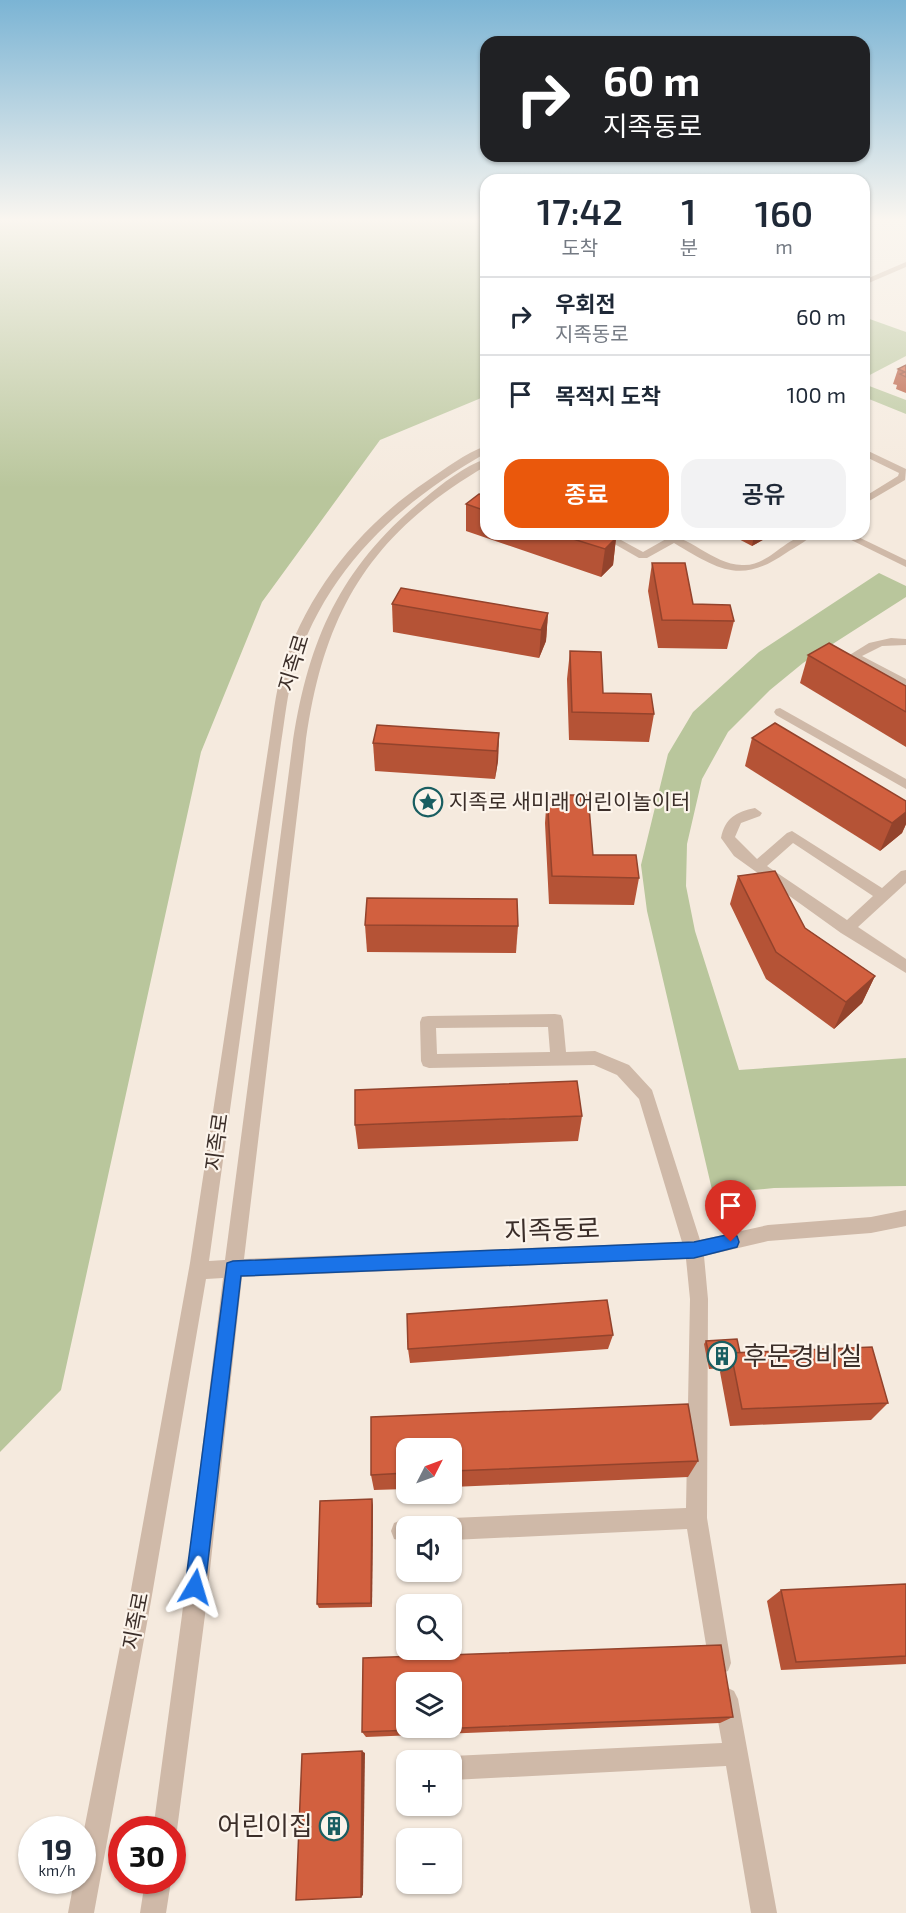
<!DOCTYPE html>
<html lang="ko">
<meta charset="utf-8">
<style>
:root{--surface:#fff;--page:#f2f2f3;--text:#1f2937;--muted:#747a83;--line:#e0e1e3;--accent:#ea580c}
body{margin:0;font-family:"Exo 2","Noto Sans KR",sans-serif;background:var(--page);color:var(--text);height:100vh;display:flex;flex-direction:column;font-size:22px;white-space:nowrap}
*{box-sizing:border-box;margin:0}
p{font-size:20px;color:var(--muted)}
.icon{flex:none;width:33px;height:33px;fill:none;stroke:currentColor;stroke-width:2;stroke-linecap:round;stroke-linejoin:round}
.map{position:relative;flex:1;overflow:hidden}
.panel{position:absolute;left:480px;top:174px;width:390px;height:366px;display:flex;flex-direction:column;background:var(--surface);border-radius:18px;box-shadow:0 2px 4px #0004}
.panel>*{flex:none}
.banner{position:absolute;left:480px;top:36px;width:390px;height:126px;border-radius:18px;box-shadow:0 2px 4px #0004;background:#202124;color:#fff;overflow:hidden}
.needle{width:39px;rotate:48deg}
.tools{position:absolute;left:396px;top:1438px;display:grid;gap:12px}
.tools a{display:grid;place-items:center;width:66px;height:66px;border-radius:12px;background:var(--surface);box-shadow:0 2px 4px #0004;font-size:30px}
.speed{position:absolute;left:18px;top:1816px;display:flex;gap:12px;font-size:30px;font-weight:700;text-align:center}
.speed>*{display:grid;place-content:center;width:78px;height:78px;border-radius:50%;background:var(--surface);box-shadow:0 2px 4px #0004;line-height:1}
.speed small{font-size:15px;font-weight:400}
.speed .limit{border:9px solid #d22;background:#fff;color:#111}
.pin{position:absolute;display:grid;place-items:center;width:51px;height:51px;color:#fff;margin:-62px -26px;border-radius:50% 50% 50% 0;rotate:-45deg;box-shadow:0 0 6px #0007}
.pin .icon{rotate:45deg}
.me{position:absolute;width:66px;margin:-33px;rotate:7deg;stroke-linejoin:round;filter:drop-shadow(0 0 4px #0008)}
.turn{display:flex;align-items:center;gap:21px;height:126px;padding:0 24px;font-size:27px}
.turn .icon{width:78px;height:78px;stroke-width:2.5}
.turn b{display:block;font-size:42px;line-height:51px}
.eta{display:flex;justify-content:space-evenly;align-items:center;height:102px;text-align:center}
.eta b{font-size:36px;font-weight:600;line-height:42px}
.primary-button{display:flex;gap:12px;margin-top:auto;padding:12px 24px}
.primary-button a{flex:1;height:69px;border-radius:18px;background:var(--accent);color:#fff;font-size:24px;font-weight:600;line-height:69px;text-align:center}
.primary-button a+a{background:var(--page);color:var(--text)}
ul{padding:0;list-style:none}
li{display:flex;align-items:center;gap:18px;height:78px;padding:0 24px;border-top:2px solid var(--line)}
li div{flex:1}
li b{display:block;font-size:22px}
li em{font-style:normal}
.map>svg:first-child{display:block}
.green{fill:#b9c69c}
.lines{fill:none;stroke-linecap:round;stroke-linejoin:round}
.minor{fill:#cfb9a8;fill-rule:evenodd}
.wall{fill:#b55336}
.shaded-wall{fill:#93432c}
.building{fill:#d2603f;stroke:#93432c;stroke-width:1.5;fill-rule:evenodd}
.route{fill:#1a73e8;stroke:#114b97;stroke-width:1.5}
.labels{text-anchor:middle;stroke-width:4.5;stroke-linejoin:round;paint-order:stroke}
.street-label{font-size:21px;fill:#3b2e29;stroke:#fcf4eb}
.poi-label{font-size:21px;fill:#3b2e29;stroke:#fcf4eb;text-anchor:start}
.near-street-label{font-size:26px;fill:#3b2e29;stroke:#fcf4eb}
.near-poi-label{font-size:26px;fill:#3b2e29;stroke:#fcf4eb;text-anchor:start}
</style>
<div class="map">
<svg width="906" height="1913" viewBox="0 0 906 1913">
<rect width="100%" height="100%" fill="#f5eade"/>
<!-- green -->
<g class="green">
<polygon points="0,220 486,220 486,396 380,440 262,602 201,752 61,1390 0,1452"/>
<polygon points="864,317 906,332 906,356 864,378"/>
<polygon points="864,384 906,400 906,414 864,397"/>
<polygon points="879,573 906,586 906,597 803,663 770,690 728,732 702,779 687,844 686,886 695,931 739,1070 906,1058 906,1186 774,1188 713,1194 647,911 641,865 668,754 693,712 759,652"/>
</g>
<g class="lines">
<!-- minor -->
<g class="minor">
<polygon points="906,262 906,267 864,285 864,280"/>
<path d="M486 446V453C398 503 324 571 294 671 287 694 285 719 281 743L209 1261 225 1260 292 748C307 643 339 567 425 498 442 484 464 466 486 459V466C368 535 322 615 305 748L244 1259 682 1242 639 1099 617 1075 594 1065 429 1068 423 1066 421 1061 420 1022 422 1017 428 1016 555 1014 561 1015 563 1020 566 1052 595 1051 629 1065 652 1090 700 1240 768 1225 871 1217 906 1210V1226L871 1233 768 1241 704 1256 708 1299 707 1518 731 1663 728 1671 720 1674 712 1671 709 1663 687 1529 452 1540V1527H442L444 1521 452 1518 686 1508 690 1299 686 1259 242 1277 205 1615 177 1830 172 1839V1830H153L182 1615 223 1278 206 1279 151 1601 94 1913H68L74 1881H82V1840L129 1601 190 1263 269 743C273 719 275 694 282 671 306 593 360 526 427 481 445 469 465 453 486 446ZM548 1027 550 1052 437 1054 436 1028Z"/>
<polygon points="864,449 906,469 905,480 864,504 864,497 898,476 899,473 864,456"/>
<path d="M597 534H610L643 552 666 539 660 534C690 534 711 564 742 565 770 567 786 534 813 534 806 542 795 547 786 553 740 585 718 569 674 543L647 558H639Z"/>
<polygon points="839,534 852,534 906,560 906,567"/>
<polygon points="891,638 906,639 906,645 882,646 862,656 906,679 906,688 848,656 869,643"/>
<polygon points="780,708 906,779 906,789 776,715 774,712 776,709"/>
<path d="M755 808 762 813 760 816 741 823 735 837 757 859 787 833 792 831 882 888 901 871 906 870V883L858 927 906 959V973L841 933 734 856 721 838C725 818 736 812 755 808ZM793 843 873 896 847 920 767 866Z"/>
<polygon points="402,1520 414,1523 415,1527 406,1527 406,1542 394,1539 391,1531 394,1523"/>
<polygon points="726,1687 734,1691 738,1699 777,1913 751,1913 726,1766 452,1780 452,1761 443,1761 452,1756 722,1743 714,1699 718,1691"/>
<polygon points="145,1881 171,1881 166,1913 140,1913"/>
</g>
</g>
<!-- wall -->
<g class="wall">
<polygon points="906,365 906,393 896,389 897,385 893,384 898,369"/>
<polygon points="486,496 486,534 604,534 616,538 613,565 601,577 466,531 466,504"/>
<polygon points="732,534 773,534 752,546 731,535"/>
<polygon points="652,563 693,604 734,621 727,649 658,648 648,591"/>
<polygon points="392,604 548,613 546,641 539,658 393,632"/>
<polygon points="570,651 603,693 654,714 649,742 569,740 567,679"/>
<polygon points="808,655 906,686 906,747 800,683"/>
<polygon points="499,733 498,761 495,779 375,771 373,743"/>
<polygon points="752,738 906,801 906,824 902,833 880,851 745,766"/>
<polygon points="547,795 593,855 639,878 634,905 549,904 545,823"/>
<polygon points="738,876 805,928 875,976 862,1003 834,1029 766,979 730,904"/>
<polygon points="365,925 518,926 516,953 367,952"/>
<polygon points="582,1116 578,1141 358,1149 355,1125"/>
<polygon points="613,1335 608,1349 410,1363 408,1349"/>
<polygon points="706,1341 740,1353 888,1403 871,1420 730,1426 720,1372 722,1368 709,1369 704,1344"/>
<polygon points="688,1404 698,1461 688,1477 452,1487 452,1449 406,1449 406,1489 374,1490 371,1475 371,1417"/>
<polygon points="373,1505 372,1607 319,1608 317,1604"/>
<polygon points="906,1584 906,1664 781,1670 767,1601 781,1590"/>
<polygon points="733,1717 720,1723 366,1737 362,1732"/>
</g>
<!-- shaded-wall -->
<g class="shaded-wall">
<polygon points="756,534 773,534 752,546 754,535"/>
<polygon points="616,538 613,565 601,577 605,549"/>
<polygon points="548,613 546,641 539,658 541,630"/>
<polygon points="499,733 498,761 495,779 497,751"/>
<polygon points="906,812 906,824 902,833 880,851 892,823"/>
<polygon points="875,976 862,1003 834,1029 846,1002"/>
<polygon points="372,1499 373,1505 372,1607 371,1603"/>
<polygon points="362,1751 365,1753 363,1895 361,1897"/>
</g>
<!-- building -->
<g class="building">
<polygon points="906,365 906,377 900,374 905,372 898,369"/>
<polygon points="479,494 486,496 486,511 466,504"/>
<polygon points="557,534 604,534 616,538 605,549"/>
<polygon points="652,563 685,563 693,604 730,605 734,621 662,620"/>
<polygon points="401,588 548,613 541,630 392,604"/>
<polygon points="829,643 906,686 906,712 808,655"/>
<polygon points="570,651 601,652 603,693 651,694 654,714 572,712"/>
<polygon points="775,723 906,801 906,812 892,823 752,738"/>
<polygon points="377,725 499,733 497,751 373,743"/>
<polygon points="547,795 588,795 593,855 636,855 639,878 552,876"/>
<polygon points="775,871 805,928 875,976 846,1002 776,952 738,876"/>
<polygon points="367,898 517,899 518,926 365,925"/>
<polygon points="577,1081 582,1116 355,1125 355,1090"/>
<polygon points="607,1300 613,1335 408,1349 407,1314"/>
<polygon points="737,1339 740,1353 731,1353 724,1364 711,1365 706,1341"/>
<polygon points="872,1347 888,1403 742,1409 731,1353"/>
<polygon points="688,1404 698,1461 452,1471 452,1449 406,1449 406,1473 371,1475 371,1417"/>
<polygon points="372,1499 371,1603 317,1604 320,1501"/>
<polygon points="906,1584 906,1656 796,1662 781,1590"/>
<path d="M721 1645 733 1717 362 1732 363 1658ZM406 1683H452V1728H406Z"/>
<polygon points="362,1751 361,1897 296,1900 302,1754"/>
</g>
<!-- sky -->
<linearGradient id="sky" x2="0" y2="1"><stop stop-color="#7bb4d4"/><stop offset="0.45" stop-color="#faf6f0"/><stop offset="1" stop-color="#faf6f0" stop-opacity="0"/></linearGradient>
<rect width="906" height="488" fill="url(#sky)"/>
<!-- route -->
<polygon class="route" points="731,1234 737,1236 739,1242 737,1247 694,1258 241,1276 205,1587 202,1594 195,1597 188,1594 185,1587 227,1263 233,1261 694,1242"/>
<!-- icons -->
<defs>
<g id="sight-ring" transform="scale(1.5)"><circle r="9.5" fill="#fcf4eb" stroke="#195e61" stroke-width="1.5"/><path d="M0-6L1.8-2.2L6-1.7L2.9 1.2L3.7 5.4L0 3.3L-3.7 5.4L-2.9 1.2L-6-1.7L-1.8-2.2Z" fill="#195e61"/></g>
<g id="building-ring" transform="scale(1.5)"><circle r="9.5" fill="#fcf4eb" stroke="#195e61" stroke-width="1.5"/><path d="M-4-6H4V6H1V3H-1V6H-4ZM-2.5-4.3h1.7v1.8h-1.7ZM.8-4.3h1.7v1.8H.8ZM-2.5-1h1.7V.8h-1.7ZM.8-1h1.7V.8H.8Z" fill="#195e61"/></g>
</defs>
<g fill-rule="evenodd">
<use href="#sight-ring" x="428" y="802"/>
<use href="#building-ring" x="722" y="1356"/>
<use href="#building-ring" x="334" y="1826"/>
</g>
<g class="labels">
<!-- street labels -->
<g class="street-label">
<text transform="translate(294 663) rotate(-73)" y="7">지족로</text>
<text transform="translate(217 1142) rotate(-82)" y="7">지족로</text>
<text transform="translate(136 1621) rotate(-79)" y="7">지족로</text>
</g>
<!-- poi labels -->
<g class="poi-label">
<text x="449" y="809">지족로 새미래 어린이놀이터</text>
</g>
<!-- near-street labels -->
<g class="near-street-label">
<text transform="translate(552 1230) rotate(-2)" y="9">지족동로</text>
</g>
<!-- near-poi labels -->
<g class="near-poi-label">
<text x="743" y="1365">후문경비실</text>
<text x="313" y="1835" text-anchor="end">어린이집</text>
</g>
</g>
</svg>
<div class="tools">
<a><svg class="needle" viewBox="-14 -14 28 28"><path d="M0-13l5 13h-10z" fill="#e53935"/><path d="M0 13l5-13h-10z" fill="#747a83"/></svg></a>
<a><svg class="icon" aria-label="sound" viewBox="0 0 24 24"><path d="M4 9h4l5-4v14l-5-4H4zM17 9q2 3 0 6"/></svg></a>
<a><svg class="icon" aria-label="search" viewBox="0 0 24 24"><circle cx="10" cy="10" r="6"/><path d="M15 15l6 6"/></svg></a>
<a><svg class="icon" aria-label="layers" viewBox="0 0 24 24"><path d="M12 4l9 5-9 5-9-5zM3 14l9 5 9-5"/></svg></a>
<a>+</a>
<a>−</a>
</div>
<div class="speed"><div>19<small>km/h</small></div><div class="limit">30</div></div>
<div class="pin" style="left:731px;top:1242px;background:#d93025"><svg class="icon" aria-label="arrive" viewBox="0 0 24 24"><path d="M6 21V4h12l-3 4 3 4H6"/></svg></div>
<svg class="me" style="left:195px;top:1587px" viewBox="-20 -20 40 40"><path d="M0-17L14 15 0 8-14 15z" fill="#1a73e8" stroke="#fff" stroke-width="4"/></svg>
<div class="banner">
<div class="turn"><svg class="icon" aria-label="right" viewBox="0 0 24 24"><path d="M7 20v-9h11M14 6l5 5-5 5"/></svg><div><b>60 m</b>지족동로</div></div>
</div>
<section class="panel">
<div class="eta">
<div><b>17:42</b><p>도착</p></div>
<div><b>1</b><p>분</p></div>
<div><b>160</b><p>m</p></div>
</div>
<ul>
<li><svg class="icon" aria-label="right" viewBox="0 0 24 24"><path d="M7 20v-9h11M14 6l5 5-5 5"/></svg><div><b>우회전</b><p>지족동로</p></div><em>60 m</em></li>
<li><svg class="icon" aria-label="arrive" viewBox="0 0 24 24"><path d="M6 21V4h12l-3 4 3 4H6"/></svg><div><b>목적지 도착</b></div><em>100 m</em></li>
</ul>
<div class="primary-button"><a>종료</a><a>공유</a></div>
</section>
</div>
